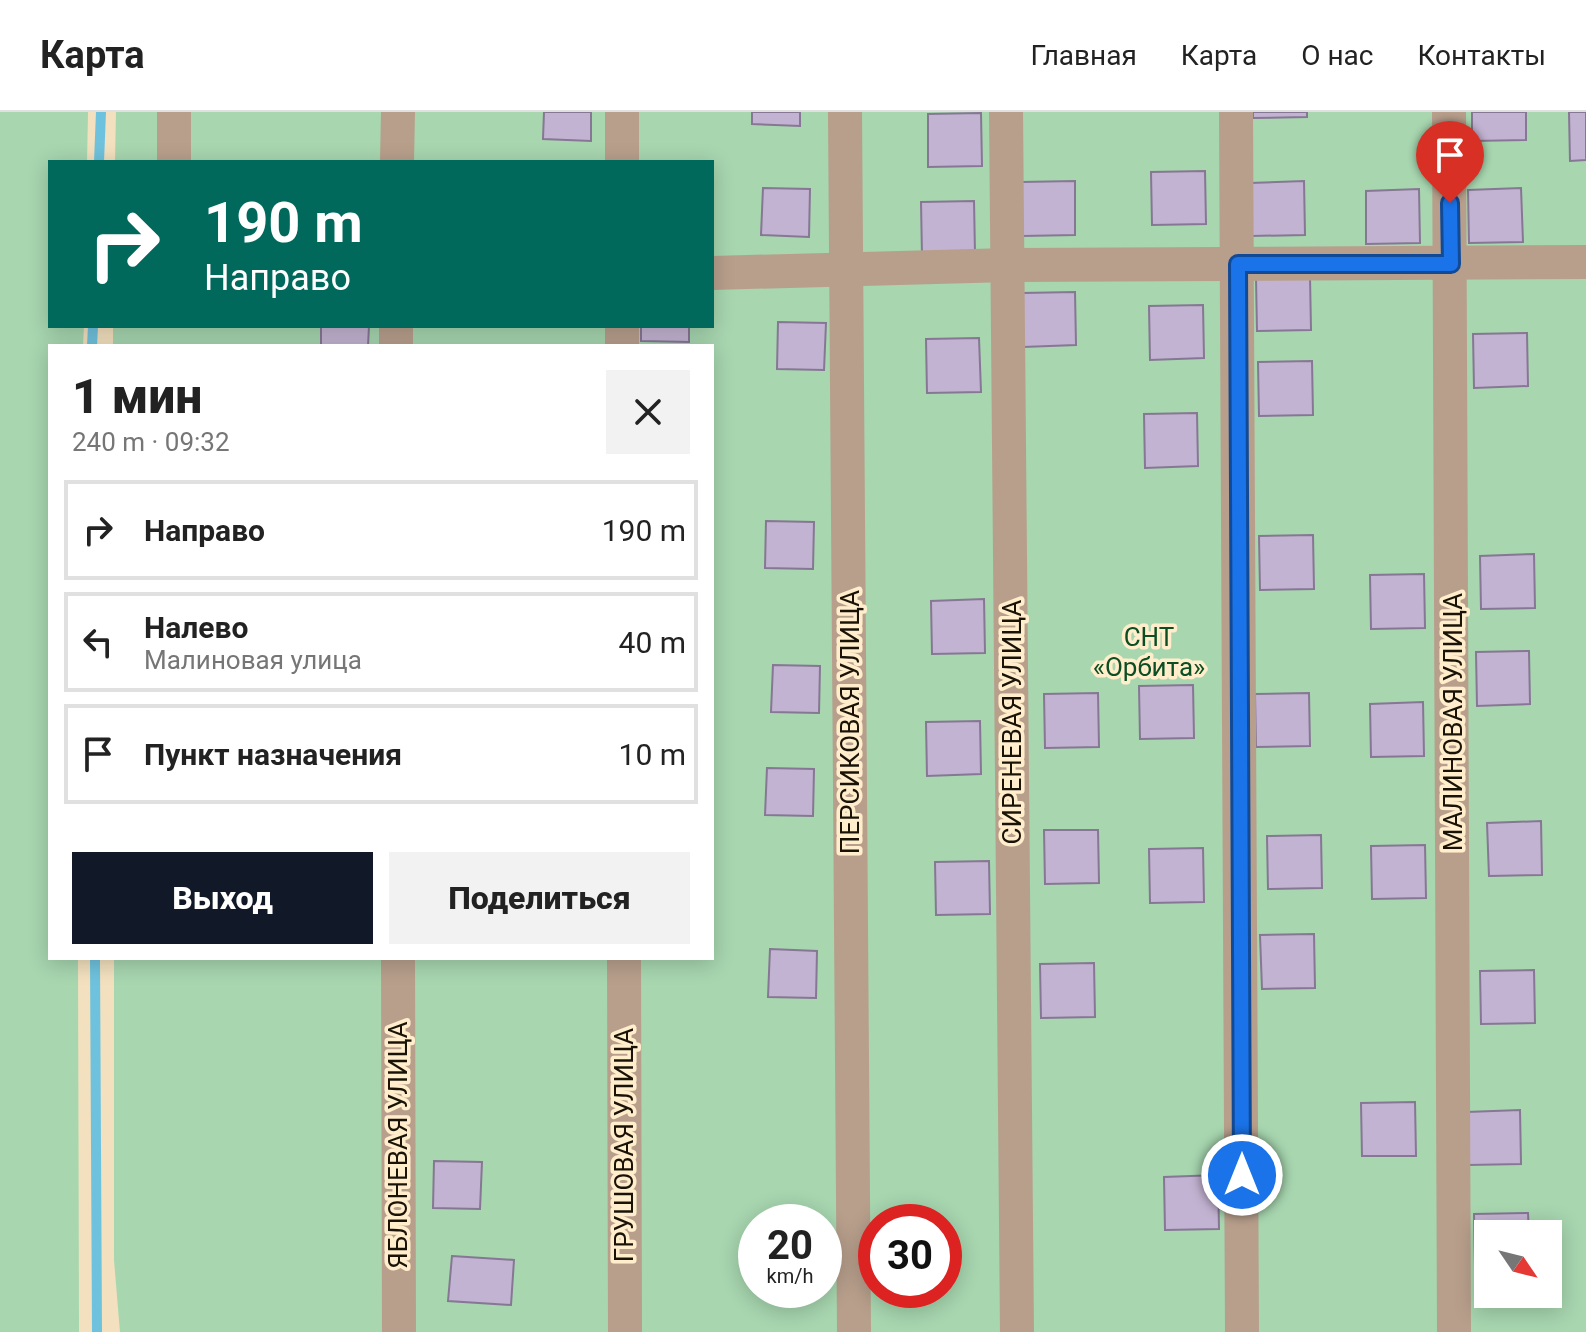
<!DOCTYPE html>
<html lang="ru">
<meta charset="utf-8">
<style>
:root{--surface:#fff;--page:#f2f2f2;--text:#222;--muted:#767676;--line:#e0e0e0;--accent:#111827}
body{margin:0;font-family:Roboto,sans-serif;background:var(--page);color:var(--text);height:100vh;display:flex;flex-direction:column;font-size:30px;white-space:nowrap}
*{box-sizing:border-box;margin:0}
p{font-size:26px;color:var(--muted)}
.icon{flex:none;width:44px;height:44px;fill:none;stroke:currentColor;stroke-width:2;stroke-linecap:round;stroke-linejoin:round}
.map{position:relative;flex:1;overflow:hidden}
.side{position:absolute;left:48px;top:232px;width:666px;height:616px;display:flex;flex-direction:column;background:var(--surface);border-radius:0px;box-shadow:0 4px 20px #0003}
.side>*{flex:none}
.banner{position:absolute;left:48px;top:48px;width:666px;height:168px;border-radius:0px;box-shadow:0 4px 20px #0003;background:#00695c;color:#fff;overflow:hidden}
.needle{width:52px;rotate:125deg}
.fabs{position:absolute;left:1474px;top:1108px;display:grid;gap:16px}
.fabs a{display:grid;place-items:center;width:88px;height:88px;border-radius:0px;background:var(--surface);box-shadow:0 4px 20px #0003;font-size:40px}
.speed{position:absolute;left:738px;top:1092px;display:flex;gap:16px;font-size:40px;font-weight:700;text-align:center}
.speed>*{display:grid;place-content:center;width:104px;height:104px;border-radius:50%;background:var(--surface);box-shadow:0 4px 20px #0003;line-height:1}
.speed small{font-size:20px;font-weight:400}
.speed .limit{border:12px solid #d22;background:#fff;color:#111}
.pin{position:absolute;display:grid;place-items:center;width:68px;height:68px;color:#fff;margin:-82px -34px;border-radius:50% 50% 50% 0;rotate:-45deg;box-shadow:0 0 8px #0007}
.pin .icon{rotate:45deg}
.me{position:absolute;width:88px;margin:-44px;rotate:0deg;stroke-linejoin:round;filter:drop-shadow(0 0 6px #0008)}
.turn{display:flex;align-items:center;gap:28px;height:168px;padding:0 24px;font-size:36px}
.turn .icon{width:104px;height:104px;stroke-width:2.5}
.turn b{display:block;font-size:56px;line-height:68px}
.round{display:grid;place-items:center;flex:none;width:84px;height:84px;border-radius:0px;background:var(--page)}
.summary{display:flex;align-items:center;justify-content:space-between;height:136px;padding:0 24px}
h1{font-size:48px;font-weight:800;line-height:60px}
.primary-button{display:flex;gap:16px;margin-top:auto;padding:16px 24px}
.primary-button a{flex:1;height:92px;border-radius:0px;background:var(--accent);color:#fff;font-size:32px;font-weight:800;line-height:92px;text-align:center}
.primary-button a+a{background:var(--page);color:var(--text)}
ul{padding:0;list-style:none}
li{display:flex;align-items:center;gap:24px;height:100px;margin:0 16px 12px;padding:0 8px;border:4px solid var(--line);border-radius:0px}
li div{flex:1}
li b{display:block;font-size:30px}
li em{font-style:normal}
header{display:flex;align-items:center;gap:48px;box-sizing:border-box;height:112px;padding:0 40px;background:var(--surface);border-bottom:2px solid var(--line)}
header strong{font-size:38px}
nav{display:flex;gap:44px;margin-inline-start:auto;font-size:28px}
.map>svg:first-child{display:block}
.green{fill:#a7d6af;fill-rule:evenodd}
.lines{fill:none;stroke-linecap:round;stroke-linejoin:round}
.stream{stroke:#6fc2dd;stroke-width:10}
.building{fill:#c3b3d2;stroke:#867794;stroke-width:2}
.minor{stroke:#b89f8c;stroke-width:34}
.route-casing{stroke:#114b97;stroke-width:20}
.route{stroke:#1a73e8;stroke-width:14}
.labels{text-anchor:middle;stroke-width:7;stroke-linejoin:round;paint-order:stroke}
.park-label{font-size:26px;fill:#0b4e23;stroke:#ffedcb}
.street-label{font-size:26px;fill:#191307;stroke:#ffedcb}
</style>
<header>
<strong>Карта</strong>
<nav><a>Главная</a><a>Карта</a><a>О нас</a><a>Контакты</a></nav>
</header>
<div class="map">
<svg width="1586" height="1220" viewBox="0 0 1586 1220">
<rect width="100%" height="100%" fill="#f2e0be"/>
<!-- green -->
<g class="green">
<polygon points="0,0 88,0 87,50 50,50 50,214 84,214 83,234 50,234 50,846 78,846 79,1220 0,1220"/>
<path d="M116 0H1586V1220H120L114 1148V846H712V234H113V214H712V50H115ZM756 1110H824V1178H756ZM876 1110H944V1178H876ZM1488 1122H1548V1182H1488Z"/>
</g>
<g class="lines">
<!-- stream -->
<g class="stream">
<polyline points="99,50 101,0"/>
<polyline points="92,234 93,214"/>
<polyline points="95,846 97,1220"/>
</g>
</g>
<!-- building -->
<g class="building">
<polygon points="544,0 591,0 591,29 543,27"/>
<polygon points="752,0 800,0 800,14 752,12"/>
<polygon points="1253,0 1307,0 1307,5 1253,6"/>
<polygon points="1472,0 1526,0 1526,28 1472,29"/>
<polygon points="1569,0 1586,0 1586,48 1570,49"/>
<polygon points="981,1 982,54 928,55 928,2"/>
<polygon points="1205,59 1206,112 1152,113 1151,60"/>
<polygon points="1075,69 1075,123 1022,124 1021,70"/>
<polygon points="1304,69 1305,123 1251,124 1250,71"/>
<polygon points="763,76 810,77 809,125 761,123"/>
<polygon points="1521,76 1523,130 1469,131 1468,78"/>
<polygon points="1419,77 1420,131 1366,132 1366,79"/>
<polygon points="974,89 975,142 922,144 921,90"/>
<polygon points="1310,165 1311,218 1257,219 1256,166"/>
<polygon points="1075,180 1076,233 1023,235 1022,181"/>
<polygon points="1203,193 1204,246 1150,248 1149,194"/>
<polygon points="778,210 826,211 824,258 777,257"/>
<polygon points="321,214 369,214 368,234 321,234"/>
<polygon points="641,214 689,214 689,230 641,229"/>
<polygon points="1527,221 1528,274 1474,276 1473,222"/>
<polygon points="979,226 981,280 927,281 926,227"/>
<polygon points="1312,249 1313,303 1259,304 1258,250"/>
<polygon points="1197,301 1198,354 1145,356 1144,302"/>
<polygon points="766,409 814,410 813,457 765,456"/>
<polygon points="1313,423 1314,477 1260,478 1259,424"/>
<polygon points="1534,442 1535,496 1481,497 1480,444"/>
<polygon points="1424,462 1425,516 1371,517 1370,463"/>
<polygon points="984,487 985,541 932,542 931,489"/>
<polygon points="1529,539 1530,592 1477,594 1476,540"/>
<polygon points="773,553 820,554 819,601 771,600"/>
<polygon points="1193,573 1194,626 1140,627 1139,574"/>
<polygon points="1098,581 1099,635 1045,636 1044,582"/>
<polygon points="1309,581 1310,634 1256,635 1255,582"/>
<polygon points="1423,590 1424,644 1371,645 1370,592"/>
<polygon points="980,609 981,662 927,664 926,610"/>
<polygon points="767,656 814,657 813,704 765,703"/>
<polygon points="1541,709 1542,763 1489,764 1487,711"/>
<polygon points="1044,718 1098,718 1099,771 1045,772"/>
<polygon points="1321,723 1322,776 1268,777 1267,724"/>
<polygon points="1425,733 1426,786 1372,787 1371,734"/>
<polygon points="1203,736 1204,790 1150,791 1149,737"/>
<polygon points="989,749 990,802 936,803 935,750"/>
<polygon points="1314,822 1315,876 1262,877 1260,823"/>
<polygon points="770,837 817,839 816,886 768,885"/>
<polygon points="1094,851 1095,905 1041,906 1040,852"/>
<polygon points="1534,858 1535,911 1481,912 1480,859"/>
<polygon points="1415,990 1416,1044 1362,1044 1361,991"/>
<polygon points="1520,998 1521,1052 1468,1053 1467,1000"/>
<polygon points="434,1049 482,1050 480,1097 433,1096"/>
<polygon points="1218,1063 1219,1117 1165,1118 1164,1065"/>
<polygon points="1528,1101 1529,1122 1488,1122 1488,1156 1475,1156 1474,1102"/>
<polygon points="452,1144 514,1148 511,1193 448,1189"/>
</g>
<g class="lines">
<!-- minor -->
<g class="minor">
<polyline points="622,0 622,50"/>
<polyline points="845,0 854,1220"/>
<polyline points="1006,0 1017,1220"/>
<polyline points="1236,0 1242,1220"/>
<polyline points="1449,0 1454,1220"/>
<polyline points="174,50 174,0"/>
<polyline points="397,50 398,0"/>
<polyline points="712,161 1009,153 1586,150"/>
<polyline points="396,214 396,234"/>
<polyline points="622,214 622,234"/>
<polyline points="398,846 399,1220"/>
<polyline points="624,846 625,1220"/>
</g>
</g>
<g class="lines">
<!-- route casing -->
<g class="route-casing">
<polyline id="route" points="1242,1063 1238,152 1451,152 1450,91"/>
</g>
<!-- route -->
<use href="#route" class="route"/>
</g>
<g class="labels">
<!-- park labels -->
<g class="park-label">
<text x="1149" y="534">СНТ<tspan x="1149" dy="30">«Орбита»</tspan></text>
</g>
<!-- street labels -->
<g class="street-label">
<text transform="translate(850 610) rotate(-90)" y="9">ПЕРСИКОВАЯ УЛИЦА</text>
<text transform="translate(1012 610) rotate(-90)" y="9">СИРЕНЕВАЯ УЛИЦА</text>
<text transform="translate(1453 610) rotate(-90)" y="9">МАЛИНОВАЯ УЛИЦА</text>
<text transform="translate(398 1033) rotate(-90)" y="9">ЯБЛОНЕВАЯ УЛИЦА</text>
<text transform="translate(624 1033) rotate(-90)" y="9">ГРУШОВАЯ УЛИЦА</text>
</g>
</g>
</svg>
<div class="fabs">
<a><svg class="needle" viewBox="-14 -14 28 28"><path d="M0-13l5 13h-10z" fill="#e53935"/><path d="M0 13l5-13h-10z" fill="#767676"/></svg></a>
</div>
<div class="speed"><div>20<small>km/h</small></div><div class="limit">30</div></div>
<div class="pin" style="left:1450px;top:91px;background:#d93025"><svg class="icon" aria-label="arrive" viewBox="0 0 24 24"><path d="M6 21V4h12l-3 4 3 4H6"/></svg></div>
<svg class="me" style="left:1242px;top:1063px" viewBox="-20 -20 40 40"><circle r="17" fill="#1a73e8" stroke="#fff" stroke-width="3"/><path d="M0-11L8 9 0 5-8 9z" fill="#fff"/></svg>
<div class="banner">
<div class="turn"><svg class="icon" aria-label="right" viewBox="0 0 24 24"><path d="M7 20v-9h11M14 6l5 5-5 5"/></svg><div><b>190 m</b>Направо</div></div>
</div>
<section class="side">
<div class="summary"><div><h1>1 мин</h1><p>240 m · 09:32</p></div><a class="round"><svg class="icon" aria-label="close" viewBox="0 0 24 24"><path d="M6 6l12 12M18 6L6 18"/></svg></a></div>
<ul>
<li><svg class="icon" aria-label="right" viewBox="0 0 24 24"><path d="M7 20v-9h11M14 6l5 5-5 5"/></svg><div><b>Направо</b></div><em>190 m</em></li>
<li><svg class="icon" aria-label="left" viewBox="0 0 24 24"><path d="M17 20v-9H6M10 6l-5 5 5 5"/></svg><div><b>Налево</b><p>Малиновая улица</p></div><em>40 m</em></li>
<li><svg class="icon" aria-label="arrive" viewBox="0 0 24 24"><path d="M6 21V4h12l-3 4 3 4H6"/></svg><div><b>Пункт назначения</b></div><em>10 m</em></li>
</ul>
<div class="primary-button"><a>Выход</a><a>Поделиться</a></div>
</section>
</div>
